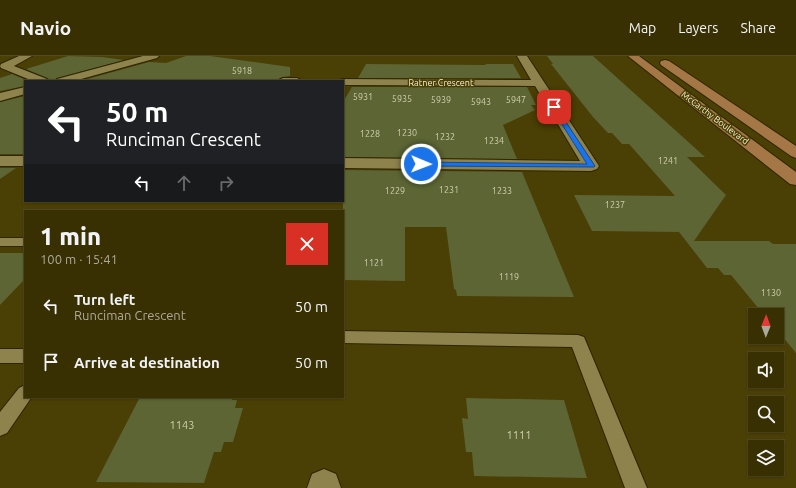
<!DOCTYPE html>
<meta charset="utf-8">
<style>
:root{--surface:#382f03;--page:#433b12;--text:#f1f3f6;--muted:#aba99a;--line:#524a25}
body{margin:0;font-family:Ubuntu,sans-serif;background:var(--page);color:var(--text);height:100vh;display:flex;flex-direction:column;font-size:15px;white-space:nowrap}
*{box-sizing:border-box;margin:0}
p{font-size:13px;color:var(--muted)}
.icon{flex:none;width:22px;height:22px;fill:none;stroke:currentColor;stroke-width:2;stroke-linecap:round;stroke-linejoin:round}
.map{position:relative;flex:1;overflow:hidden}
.sheet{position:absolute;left:24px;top:154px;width:320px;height:188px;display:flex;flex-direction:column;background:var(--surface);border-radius:0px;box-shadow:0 1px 3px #0004,0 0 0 1px var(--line)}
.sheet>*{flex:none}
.guide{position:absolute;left:24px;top:24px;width:320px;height:122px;border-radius:0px;box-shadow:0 1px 3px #0004,0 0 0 1px var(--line);background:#202124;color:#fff;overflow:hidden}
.needle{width:26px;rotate:1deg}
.fabs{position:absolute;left:748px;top:252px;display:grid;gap:8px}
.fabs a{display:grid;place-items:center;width:36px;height:36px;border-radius:0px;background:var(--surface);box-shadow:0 1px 3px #0004,0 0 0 1px var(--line);font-size:20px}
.pin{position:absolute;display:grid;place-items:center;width:34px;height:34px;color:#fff;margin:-17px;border-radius:8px;box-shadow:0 2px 6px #0006}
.me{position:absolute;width:44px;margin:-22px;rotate:91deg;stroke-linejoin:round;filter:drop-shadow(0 0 3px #0008)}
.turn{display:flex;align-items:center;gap:14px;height:84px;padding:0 16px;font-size:18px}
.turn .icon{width:52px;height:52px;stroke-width:2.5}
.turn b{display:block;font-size:28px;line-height:34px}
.lanes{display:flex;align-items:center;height:38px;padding:0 16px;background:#0003;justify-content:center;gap:20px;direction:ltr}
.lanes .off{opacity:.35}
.round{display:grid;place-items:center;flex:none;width:42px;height:42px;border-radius:0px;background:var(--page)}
.head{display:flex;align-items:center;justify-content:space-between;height:68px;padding:0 16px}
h1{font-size:24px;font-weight:800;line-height:30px}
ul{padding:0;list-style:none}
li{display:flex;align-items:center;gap:12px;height:56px;padding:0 16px}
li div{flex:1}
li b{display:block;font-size:15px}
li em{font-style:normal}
header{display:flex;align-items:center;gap:24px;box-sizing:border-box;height:56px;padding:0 20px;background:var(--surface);border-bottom:1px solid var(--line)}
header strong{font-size:19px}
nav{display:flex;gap:22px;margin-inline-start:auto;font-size:14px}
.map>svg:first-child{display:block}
.building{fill:#5c6533}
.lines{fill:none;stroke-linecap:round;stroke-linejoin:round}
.service-casing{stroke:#2e2500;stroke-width:2}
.minor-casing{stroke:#2e2500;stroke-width:2}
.tertiary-casing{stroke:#2e2500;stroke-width:2}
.secondary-casing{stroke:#2e2500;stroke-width:2}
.service{fill:#8e824d;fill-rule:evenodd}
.minor{fill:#8e824d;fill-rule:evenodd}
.tertiary{fill:#8e824d;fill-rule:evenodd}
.secondary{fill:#a67746;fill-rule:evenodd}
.route{fill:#1a73e8;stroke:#114b97}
.labels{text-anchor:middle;stroke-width:3;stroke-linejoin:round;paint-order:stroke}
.number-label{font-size:9px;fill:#d0ceac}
.far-street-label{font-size:9px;fill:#f7f1d5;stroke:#4a3f04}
.near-number-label{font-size:11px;fill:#d0ceac}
</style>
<header>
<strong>Navio</strong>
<nav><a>Map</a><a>Layers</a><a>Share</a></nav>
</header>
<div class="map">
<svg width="796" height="432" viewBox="0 0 796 432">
<rect width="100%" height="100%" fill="#4a3f04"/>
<!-- building -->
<g class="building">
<polygon points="68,0 102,1 124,4 57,22 54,25 26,13"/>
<polygon points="186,0 210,0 290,11 290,20 282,21 276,25 80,25 149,6 166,7"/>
<polygon points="547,0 593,0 705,101 687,101 726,139 694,185 769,185 773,188 796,188 796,297 777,274 777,259 764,259 731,219 724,219 718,212 707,212 679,176 592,175 574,139 675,140 629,88 622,88 612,77 608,77 593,61 551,8 553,8"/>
<polygon points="366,8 486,9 485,8 513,8 521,22 358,22"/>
<polygon points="12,18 29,25 25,25 25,30 0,35 0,22"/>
<polygon points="352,31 527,31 536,49 531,49 535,54 503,69 517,103 343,101 343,46"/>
<polygon points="25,40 25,98 0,98 0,46"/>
<polygon points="0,112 16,112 0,123"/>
<polygon points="343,114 522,116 574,241 457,240 456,234 454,233 446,171 405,171 405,225 343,224"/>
<polygon points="0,197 25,197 25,223 0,249"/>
<polygon points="140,341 233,341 232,344 237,344 235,352 243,352 233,386 224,386 221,396 214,396 204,427 96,426"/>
<polygon points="466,342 564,344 587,422 474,420 472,396 466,396 462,362 468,363"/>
</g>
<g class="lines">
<!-- service casing -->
<g class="service-casing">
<g id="service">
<rect x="0" y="182" width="25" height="8"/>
<polygon points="343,275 578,279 584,281 647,432 625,432 572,291 343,287"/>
<rect x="0" y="293" width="25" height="14"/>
<polygon points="25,329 25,341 32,341 31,342 7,377 0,380 0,356 19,332"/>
</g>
</g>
<!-- minor casing -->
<g class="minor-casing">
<g id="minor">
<polygon points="19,0 32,0 14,10 47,23 49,25 33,25 1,12 0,10 1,8"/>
<polygon points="517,0 527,0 599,110 597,113 591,115 343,112 343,102 580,105 535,30 343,29 343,25 338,25 343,23 531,24"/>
<polygon points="283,22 297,22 303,25 277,25"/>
<rect x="0" y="100" width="25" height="10"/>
<polygon points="324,413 336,418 341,432 307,432 312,418"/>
</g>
</g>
<!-- tertiary casing -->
<g class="tertiary-casing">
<g id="tertiary">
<polygon points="143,0 159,0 157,2 74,25 55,25 57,23"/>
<polygon points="25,31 25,38 0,45 0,37"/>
</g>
</g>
<!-- secondary casing -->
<g class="secondary-casing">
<g id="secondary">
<polygon points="628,0 639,0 796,116 796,129 790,128"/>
<polygon points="665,4 669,5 796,90 796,102 791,100 661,9 660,7 661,5"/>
</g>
</g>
<!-- service -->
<use href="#service" class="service"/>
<!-- minor -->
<use href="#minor" class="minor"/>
<!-- tertiary -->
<use href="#tertiary" class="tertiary"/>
<!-- secondary -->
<use href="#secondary" class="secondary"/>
</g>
<!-- route -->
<polygon class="route" points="552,49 556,51 595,110 594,111 421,110 417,108 421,106 587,108 551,51"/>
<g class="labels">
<!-- number labels -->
<g class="number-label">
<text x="242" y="18">5918</text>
<text x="363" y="44">5931</text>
<text x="402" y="46">5935</text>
<text x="441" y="47">5939</text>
<text x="516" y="47">5947</text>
<text x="481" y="49">5943</text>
<text x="407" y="80">1230</text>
<text x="370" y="81">1228</text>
<text x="445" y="84">1232</text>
<text x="494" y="88">1234</text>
<text x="668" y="108">1241</text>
<text x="449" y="137">1231</text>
<text x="395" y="138">1229</text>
<text x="502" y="138">1233</text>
<text x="615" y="152">1237</text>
<text x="374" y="210">1121</text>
<text x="509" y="224">1119</text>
<text x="771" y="240">1130</text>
</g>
<!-- far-street labels -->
<g class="far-street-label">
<text x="441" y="30">Ratner Crescent</text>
<text transform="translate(715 62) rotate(37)" y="3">McCarthy Boulevard</text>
</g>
<!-- near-number labels -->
<g class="near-number-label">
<text x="182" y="373">1143</text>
<text x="519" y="383">1111</text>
</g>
</g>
</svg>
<div class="fabs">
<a><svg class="needle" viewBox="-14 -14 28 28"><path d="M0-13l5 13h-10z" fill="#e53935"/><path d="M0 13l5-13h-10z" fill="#aba99a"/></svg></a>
<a><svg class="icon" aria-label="sound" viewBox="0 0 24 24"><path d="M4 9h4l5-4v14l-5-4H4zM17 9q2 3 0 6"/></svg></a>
<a><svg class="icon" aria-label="search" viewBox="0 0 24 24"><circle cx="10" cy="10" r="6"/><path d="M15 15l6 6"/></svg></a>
<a><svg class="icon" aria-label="layers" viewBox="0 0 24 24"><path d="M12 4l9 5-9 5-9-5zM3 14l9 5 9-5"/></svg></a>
</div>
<div class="pin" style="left:554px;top:51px;background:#d93025"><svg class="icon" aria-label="arrive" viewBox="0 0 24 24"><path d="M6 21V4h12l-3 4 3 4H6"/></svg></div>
<svg class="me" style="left:421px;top:108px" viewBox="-20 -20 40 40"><circle r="17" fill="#1a73e8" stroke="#fff" stroke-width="3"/><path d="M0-11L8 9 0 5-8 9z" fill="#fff"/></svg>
<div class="guide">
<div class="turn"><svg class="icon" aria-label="left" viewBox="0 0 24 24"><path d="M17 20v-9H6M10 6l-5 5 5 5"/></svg><div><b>50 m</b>Runciman Crescent</div></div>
<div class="lanes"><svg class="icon" aria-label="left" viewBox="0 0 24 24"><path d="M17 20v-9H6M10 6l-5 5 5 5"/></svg><svg class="icon off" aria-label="ahead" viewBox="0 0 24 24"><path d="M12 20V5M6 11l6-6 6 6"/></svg><svg class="icon off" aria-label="right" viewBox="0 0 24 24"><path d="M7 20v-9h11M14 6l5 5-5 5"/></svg></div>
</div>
<section class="sheet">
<div class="head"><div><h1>1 min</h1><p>100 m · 15:41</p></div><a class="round" style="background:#d93025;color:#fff"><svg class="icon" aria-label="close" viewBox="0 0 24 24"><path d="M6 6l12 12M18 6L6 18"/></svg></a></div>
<ul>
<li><svg class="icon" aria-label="left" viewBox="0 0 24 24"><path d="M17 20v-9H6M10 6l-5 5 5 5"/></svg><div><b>Turn left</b><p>Runciman Crescent</p></div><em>50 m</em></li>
<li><svg class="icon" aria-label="arrive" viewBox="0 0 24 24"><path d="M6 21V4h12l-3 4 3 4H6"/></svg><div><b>Arrive at destination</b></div><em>50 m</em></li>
</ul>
</section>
</div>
